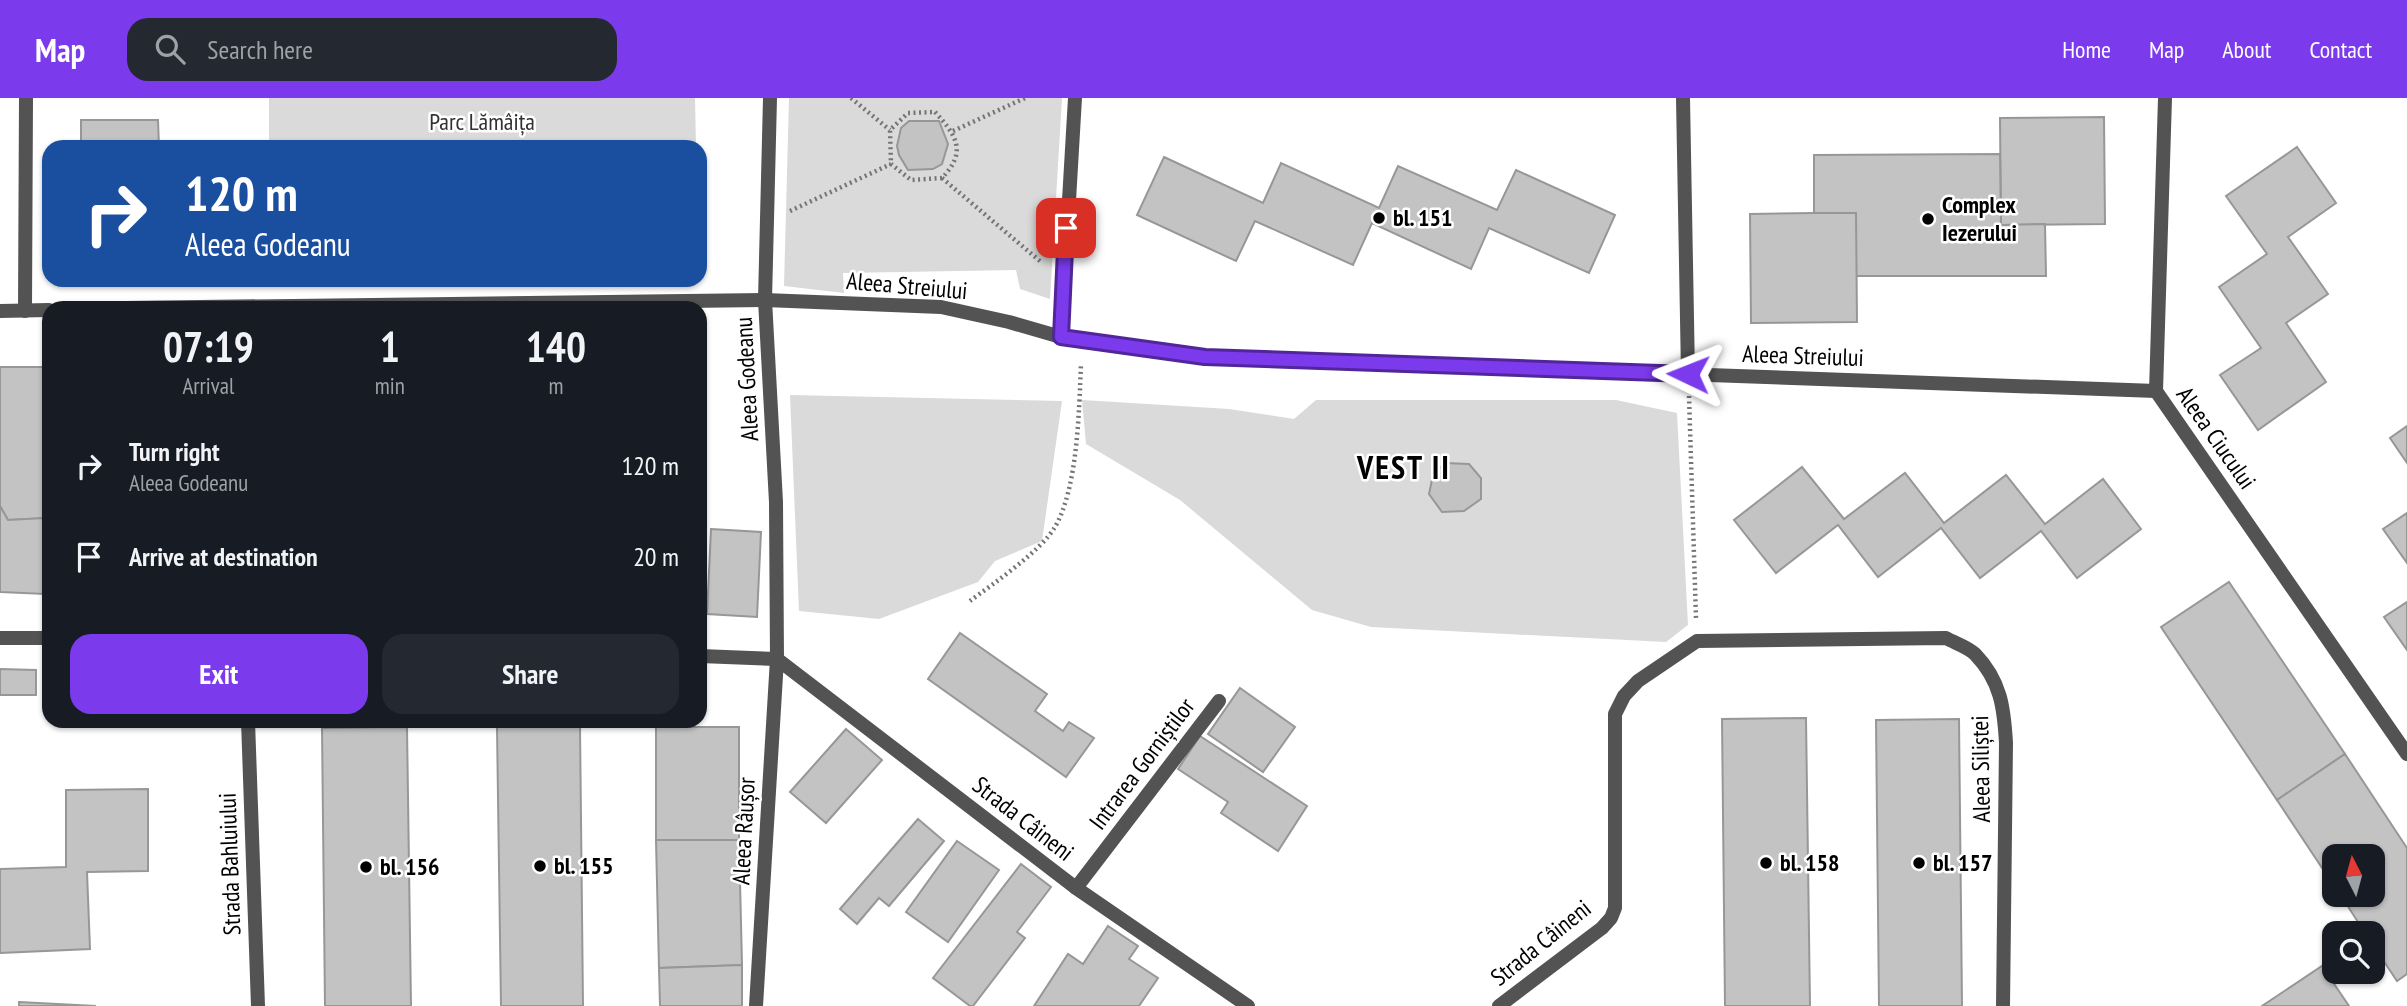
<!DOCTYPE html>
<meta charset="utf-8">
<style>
:root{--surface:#171b24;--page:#242831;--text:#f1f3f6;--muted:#9ea1a6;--accent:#7c3aed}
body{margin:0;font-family:"PT Sans Narrow",sans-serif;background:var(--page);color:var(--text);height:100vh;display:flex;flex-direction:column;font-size:26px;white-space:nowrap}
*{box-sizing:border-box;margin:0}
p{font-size:23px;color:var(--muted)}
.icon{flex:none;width:38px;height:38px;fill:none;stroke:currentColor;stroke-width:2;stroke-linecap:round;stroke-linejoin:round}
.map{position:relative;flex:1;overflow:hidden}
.panel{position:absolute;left:42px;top:203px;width:665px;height:427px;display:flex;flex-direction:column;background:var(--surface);border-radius:21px;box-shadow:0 2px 5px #0004}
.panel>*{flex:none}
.guide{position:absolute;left:42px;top:42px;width:665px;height:147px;border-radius:21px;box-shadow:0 2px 5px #0004;background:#1a4fa0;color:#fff;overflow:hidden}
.needle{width:46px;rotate:354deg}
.fabs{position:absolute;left:2322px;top:746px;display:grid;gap:14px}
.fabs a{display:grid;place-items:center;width:63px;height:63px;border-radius:14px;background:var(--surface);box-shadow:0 2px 5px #0004;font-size:35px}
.pin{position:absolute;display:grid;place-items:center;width:60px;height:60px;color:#fff;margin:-30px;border-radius:14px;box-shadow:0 4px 10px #0006}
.me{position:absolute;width:77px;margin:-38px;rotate:272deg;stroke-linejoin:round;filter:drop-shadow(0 0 5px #0008)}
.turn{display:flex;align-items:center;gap:24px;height:147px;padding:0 28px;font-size:32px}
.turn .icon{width:91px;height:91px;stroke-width:2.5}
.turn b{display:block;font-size:49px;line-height:60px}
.eta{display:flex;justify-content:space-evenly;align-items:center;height:119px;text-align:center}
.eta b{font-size:42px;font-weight:800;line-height:49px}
.action{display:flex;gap:14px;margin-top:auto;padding:14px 28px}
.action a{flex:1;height:80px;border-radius:21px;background:var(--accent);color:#fff;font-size:28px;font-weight:800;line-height:80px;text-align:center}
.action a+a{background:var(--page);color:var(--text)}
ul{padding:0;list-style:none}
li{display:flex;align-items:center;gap:21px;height:91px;padding:0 28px}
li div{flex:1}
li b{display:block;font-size:26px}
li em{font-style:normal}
header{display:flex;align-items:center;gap:42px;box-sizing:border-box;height:98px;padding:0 35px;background:var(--accent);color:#fff}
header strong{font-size:33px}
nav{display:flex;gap:38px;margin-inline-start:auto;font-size:24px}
.search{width:490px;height:63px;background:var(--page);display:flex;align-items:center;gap:18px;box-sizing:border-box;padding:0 24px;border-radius:21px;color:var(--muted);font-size:26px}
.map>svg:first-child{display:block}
.green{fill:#dadada}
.building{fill:#c3c3c3;stroke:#979797;stroke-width:2}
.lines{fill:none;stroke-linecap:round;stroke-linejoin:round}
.path{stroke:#757575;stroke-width:4.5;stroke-dasharray:2 3.5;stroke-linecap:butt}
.lane{stroke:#535353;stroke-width:14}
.street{stroke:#535353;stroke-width:14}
.route-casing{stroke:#51269a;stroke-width:18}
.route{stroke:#7c3aed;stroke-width:12}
.poi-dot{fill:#000;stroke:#fff;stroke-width:2.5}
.labels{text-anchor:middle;stroke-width:5;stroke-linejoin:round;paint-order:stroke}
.park-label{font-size:24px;fill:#313131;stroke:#fff}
.poi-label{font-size:24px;font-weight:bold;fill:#000;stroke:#fff;text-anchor:start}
.street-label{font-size:24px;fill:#000;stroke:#fff}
.district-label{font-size:32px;font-weight:bold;letter-spacing:2px;fill:#000;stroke:#fff}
</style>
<header>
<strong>Map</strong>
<div class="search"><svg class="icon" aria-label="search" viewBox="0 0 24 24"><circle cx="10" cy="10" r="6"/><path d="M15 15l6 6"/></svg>Search here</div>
<nav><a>Home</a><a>Map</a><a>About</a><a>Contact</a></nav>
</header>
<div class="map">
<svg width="2407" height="908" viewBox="0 0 2407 908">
<rect width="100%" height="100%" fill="#fff"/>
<!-- green -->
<g class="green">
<polygon points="269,0 695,0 696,49 269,49"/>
<polygon points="789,0 1062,0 1050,201 1020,191 1016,172 843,175 844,195 784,188"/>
<polygon points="790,297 1062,303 1042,443 995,463 978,484 879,521 799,513"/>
<polygon points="1082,302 1229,311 1294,321 1316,302 1616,302 1677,315 1688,527 1666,544 1371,529 1312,512 1180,402 1086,346"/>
</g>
<!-- building -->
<g class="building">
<polygon points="2104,19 2105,126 2001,127 2000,20"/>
<polygon points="81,22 158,22 159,49 81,49"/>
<polygon points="909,23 939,23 948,46 942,66 933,71 908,72 899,57 897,48 901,30"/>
<polygon points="2297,49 2336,105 2288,139 2328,196 2286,225 2326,284 2258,332 2220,277 2261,250 2219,189 2267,156 2226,98"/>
<polygon points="2000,56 2001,127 2045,126 2046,178 1856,178 1856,115 1814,115 1814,57"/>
<polygon points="1164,59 1263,105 1281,65 1379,110 1398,68 1497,112 1516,72 1615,117 1589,175 1489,130 1471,171 1372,125 1353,167 1255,123 1236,163 1137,117"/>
<polygon points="1814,115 1856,115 1857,224 1751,225 1750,116"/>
<polygon points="0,269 49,269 49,448 44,448 45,420 8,422 0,408"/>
<polygon points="2407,328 2407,365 2390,340"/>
<polygon points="1445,365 1469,366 1481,380 1481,401 1464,413 1442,414 1429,396 1433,377"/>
<polygon points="1802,369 1844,421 1905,375 1944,425 2006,377 2045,426 2103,381 2141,431 2077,480 2041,433 1980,480 1941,430 1878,479 1838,427 1776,475 1734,422"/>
<polygon points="0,408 8,422 45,420 45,496 0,494"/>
<polygon points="2407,415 2407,465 2383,431"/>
<polygon points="711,431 761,434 757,519 707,516"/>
<polygon points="2229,484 2345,656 2277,702 2161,529"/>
<polygon points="2407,504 2407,552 2384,519"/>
<polygon points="960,535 1047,596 1035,613 1063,633 1069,624 1094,640 1066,679 928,581"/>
<polygon points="0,571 36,572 36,597 0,597"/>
<polygon points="1240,590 1295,629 1263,674 1208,636"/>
<polygon points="1806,620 1810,908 1725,908 1722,621"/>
<polygon points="1959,621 1962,908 1879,908 1876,622"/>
<polygon points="580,628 583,908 501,908 497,629"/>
<polygon points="407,629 411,908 325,908 322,630"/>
<rect x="656" y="629" width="83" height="113"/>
<polygon points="846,631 882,662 826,725 790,694"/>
<polygon points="1200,638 1307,708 1278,753 1221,715 1228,704 1178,671"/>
<polygon points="2345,656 2407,750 2407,876 2397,883 2373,847 2373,835 2365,835 2340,796 2373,796 2373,758 2334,758 2334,788 2277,702"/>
<polygon points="148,691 148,773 87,774 90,851 0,855 0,771 66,769 66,692"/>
<polygon points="918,721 944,743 889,808 879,800 857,826 840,811"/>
<polygon points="656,742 739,742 742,867 659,870"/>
<polygon points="957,743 999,772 948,844 906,814"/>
<polygon points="1021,766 1051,789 1017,834 1025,840 973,908 970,908 933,880"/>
<polygon points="1108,828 1138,848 1129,861 1158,880 1139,908 1034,908 1068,856 1083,866"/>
<polygon points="742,867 742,908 660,908 659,870"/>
<polygon points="2322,868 2349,908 2262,908"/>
<polygon points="19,904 96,908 19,908"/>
</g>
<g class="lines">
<!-- path -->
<g class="path">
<polyline points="851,0 890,32"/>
<path d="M935 14C957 38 967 54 942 80L911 82 891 66 890 32 908 15Z"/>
<polyline points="953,33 1025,0"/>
<polyline points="942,80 1041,164"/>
<polyline points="790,113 891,66"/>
<polyline points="1689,298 1696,520"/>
<path d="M970 503C994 485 1040 454 1055 429 1078 389 1079 312 1081 266"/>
</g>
<!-- lane -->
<polyline class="lane" points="1076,790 1219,603"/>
<!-- street -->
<g class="street">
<polyline points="1683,0 1688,276"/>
<polyline points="2165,0 2156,293 2407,656"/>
<polyline points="126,210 765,202 941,209 1009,224 1061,239 1205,259 2156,293"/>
<polyline points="0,213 49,212"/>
<polyline points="25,213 26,0"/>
<polyline points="1061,239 1075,0"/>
<polyline points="0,540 49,540"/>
<polyline points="700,558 777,561"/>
<polyline points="777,561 1076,790 1248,908"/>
<polyline points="248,623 258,908"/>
<polyline points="756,908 777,561 776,404 765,202 770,0"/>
<path d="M1499 908 1602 830 1611 820 1615 810V616L1624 598 1638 583 1697 543 1946 540C1955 545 1968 549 1975 556 2001 583 2004 610 2006 645L2003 908"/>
</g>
</g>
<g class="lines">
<!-- route casing -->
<g class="route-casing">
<polyline id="route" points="1066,130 1061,239 1205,259 1688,276"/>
</g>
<!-- route -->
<use href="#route" class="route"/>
</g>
<!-- markers -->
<g class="poi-dot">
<circle cx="1379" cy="120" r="7"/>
<circle cx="1928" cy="121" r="7"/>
<circle cx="1766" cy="765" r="7"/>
<circle cx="1919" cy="765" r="7"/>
<circle cx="540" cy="768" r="7"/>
<circle cx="366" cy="769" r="7"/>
</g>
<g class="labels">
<!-- park labels -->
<g class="park-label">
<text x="482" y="32">Parc Lămâița</text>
</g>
<!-- poi labels -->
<g class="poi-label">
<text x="1942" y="115">Complex<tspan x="1942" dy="28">Iezerului</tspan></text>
<text x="1393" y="128">bl. 151</text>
<text x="1780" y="773">bl. 158</text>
<text x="1933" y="773">bl. 157</text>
<text x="554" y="776">bl. 155</text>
<text x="380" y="777">bl. 156</text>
</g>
<!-- street labels -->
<g class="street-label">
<text transform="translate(907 188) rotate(5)" y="8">Aleea Streiului</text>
<text transform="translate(1803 258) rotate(2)" y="8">Aleea Streiului</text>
<text transform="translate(747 281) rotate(-93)" y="8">Aleea Godeanu</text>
<text transform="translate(2216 340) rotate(55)" y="8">Aleea Ciucului</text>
<text transform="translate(1142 666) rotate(-53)" y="8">Intrarea Gorniștilor</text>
<text transform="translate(1981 671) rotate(-91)" y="8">Aleea Siliștei</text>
<text transform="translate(1023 721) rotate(38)" y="8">Strada Câineni</text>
<text transform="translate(744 733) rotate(-87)" y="8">Aleea Râușor</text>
<text transform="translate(230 766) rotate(-92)" y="8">Strada Bahluiului</text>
<text transform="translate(1541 845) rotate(-39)" y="8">Strada Câineni</text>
</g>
<!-- district labels -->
<g class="district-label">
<text x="1404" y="381">VEST II</text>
</g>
</g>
</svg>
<div class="fabs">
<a><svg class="needle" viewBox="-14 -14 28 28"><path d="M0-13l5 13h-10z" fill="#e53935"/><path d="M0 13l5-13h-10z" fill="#9ea1a6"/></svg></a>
<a><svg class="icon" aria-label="search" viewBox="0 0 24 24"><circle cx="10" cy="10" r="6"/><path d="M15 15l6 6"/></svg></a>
</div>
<div class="pin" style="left:1066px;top:130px;background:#d93025"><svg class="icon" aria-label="arrive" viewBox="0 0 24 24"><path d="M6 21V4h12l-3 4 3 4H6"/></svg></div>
<svg class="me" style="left:1688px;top:276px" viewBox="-20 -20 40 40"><path d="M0-17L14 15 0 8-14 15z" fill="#7c3aed" stroke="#fff" stroke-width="4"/></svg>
<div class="guide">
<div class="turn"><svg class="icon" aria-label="right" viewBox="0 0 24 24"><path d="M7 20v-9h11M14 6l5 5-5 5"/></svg><div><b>120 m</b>Aleea Godeanu</div></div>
</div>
<section class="panel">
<div class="eta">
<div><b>07:19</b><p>Arrival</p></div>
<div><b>1</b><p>min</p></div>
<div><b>140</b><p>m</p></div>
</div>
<ul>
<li><svg class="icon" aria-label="right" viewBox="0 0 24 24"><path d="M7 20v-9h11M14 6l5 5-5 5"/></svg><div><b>Turn right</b><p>Aleea Godeanu</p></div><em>120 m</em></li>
<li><svg class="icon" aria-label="arrive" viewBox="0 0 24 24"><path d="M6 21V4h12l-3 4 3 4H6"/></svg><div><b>Arrive at destination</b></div><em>20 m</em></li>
</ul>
<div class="action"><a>Exit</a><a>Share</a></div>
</section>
</div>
